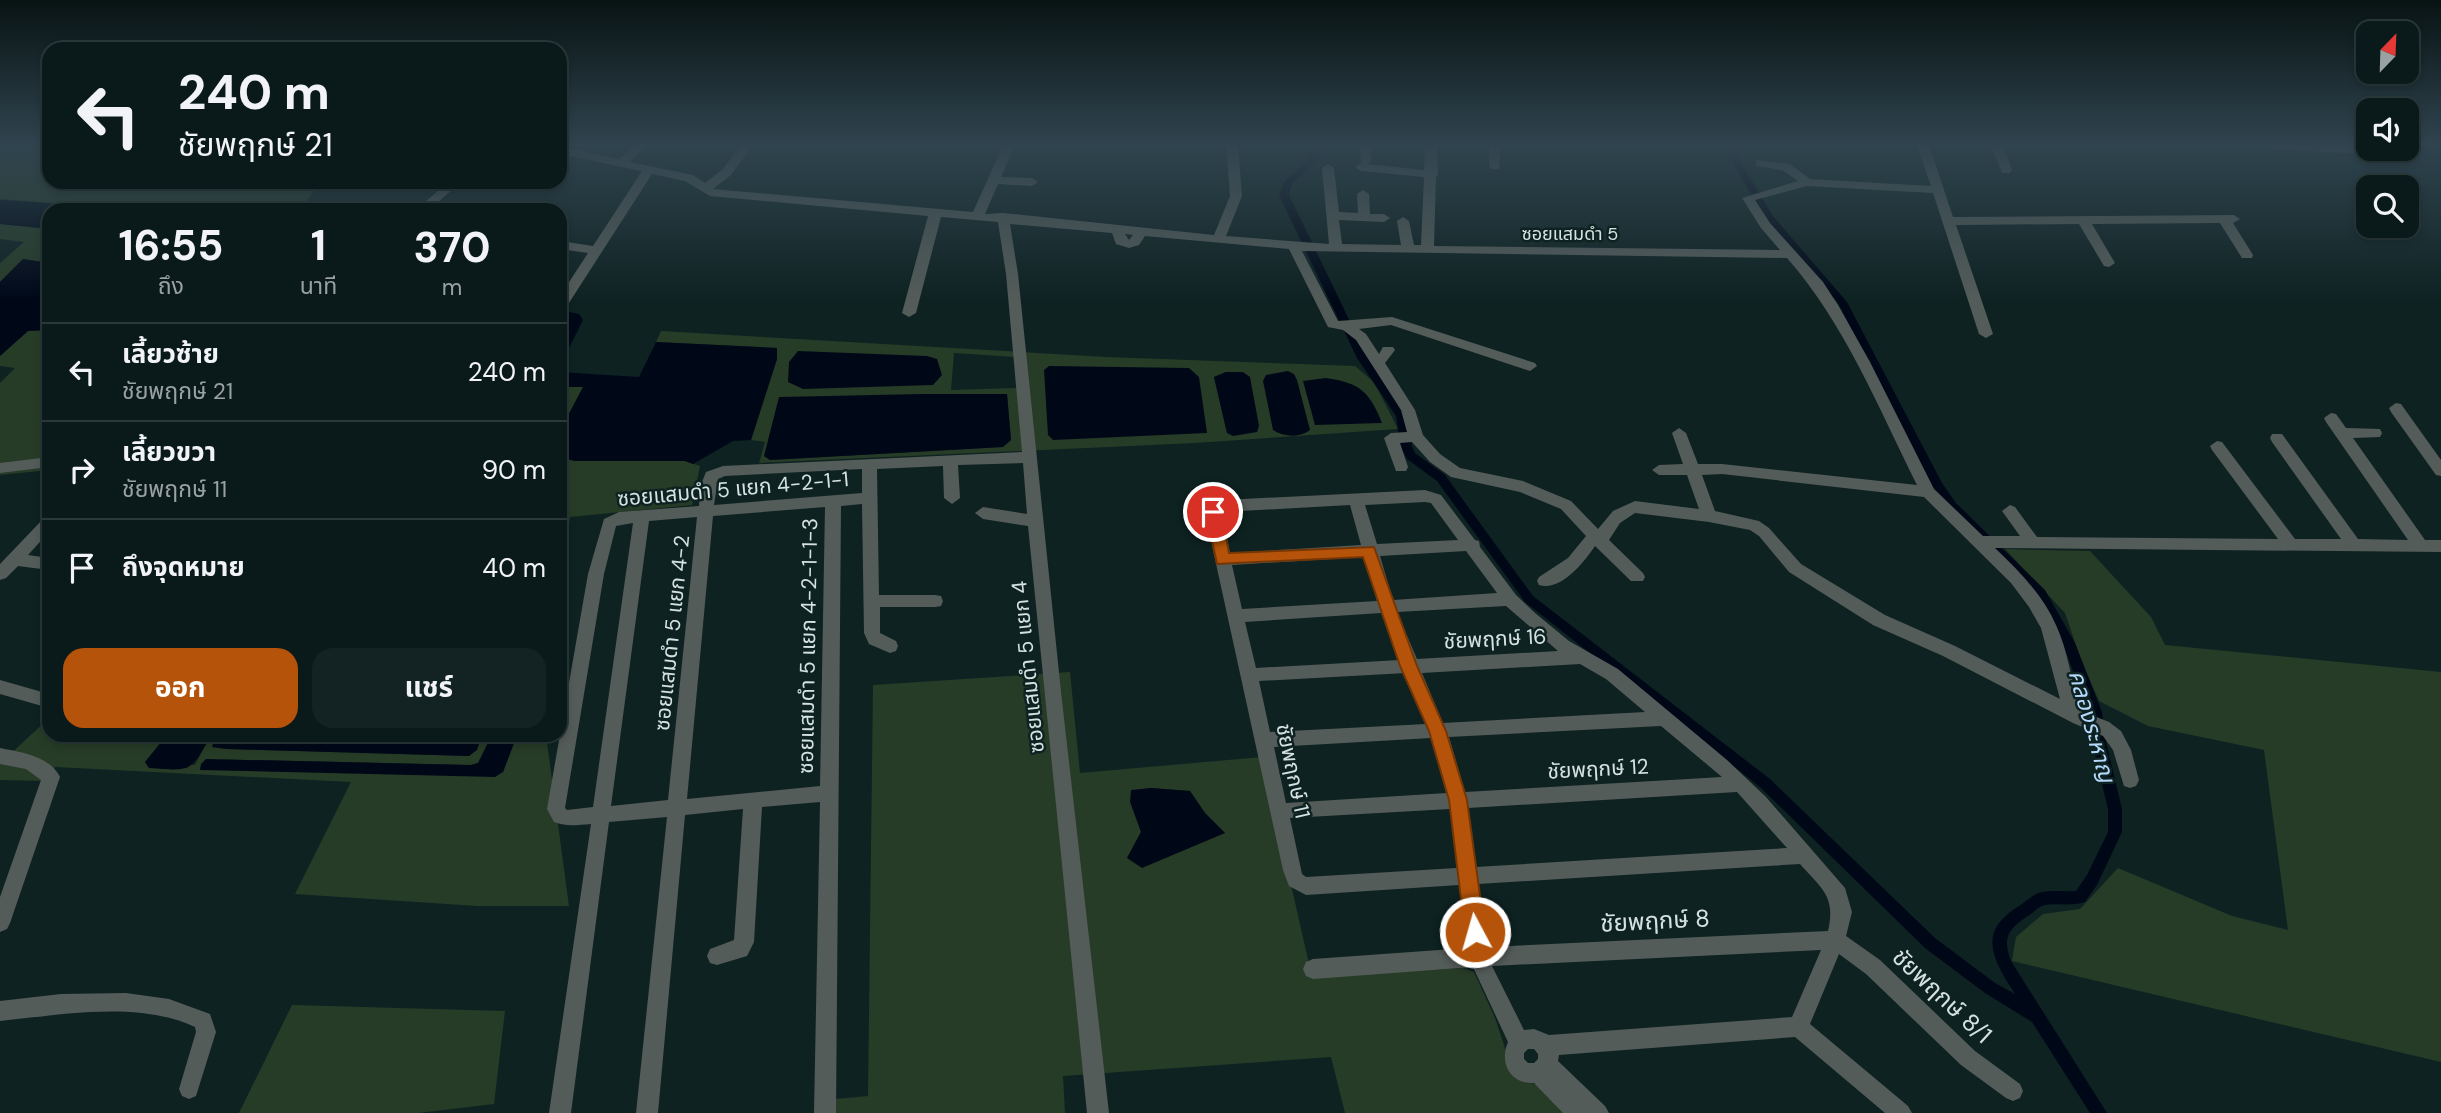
<!DOCTYPE html>
<html lang="th">
<meta charset="utf-8">
<style>
:root{--surface:#0a1a1a;--page:#132323;--text:#f1f3f6;--muted:#99a1a2;--line:#2a3839;--accent:#b45309}
body{margin:0;font-family:"DM Sans","Noto Sans Thai",sans-serif;background:var(--page);color:var(--text);height:100vh;display:flex;flex-direction:column;font-size:26px;white-space:nowrap}
*{box-sizing:border-box;margin:0}
p{font-size:23px;color:var(--muted)}
.icon{flex:none;width:38px;height:38px;fill:none;stroke:currentColor;stroke-width:2;stroke-linecap:round;stroke-linejoin:round}
.map{position:relative;flex:1;overflow:hidden}
.details{position:absolute;left:42px;top:203px;width:525px;height:539px;display:flex;flex-direction:column;background:var(--surface);border-radius:21px;box-shadow:0 4px 10px #0003,0 0 0 2px var(--line)}
.details>*{flex:none}
.guide{position:absolute;left:42px;top:42px;width:525px;height:147px;border-radius:21px;box-shadow:0 4px 10px #0003,0 0 0 2px var(--line);background:#0a1a1a;color:var(--text);overflow:hidden}
.needle{width:46px;rotate:23deg}
.controls{position:absolute;left:2356px;top:21px;display:grid;gap:14px}
.controls a{display:grid;place-items:center;width:63px;height:63px;border-radius:14px;background:var(--surface);box-shadow:0 4px 10px #0003,0 0 0 2px var(--line);font-size:35px}
.pin{position:absolute;display:grid;place-items:center;width:60px;height:60px;color:#fff;margin:-30px;border:4px solid #fff;border-radius:50%;box-shadow:0 2px 7px #0007}
.me{position:absolute;width:77px;margin:-38px;rotate:354deg;stroke-linejoin:round;filter:drop-shadow(0 0 5px #0008)}
.turn{display:flex;align-items:center;gap:24px;height:147px;padding:0 21px;font-size:32px}
.turn .icon{width:91px;height:91px;stroke-width:2.5}
.turn b{display:block;font-size:49px;line-height:60px}
.eta{display:flex;justify-content:space-evenly;align-items:center;height:119px;text-align:center}
.eta b{font-size:42px;font-weight:700;line-height:49px}
.cta{display:flex;gap:14px;margin-top:auto;padding:14px 21px}
.cta a{flex:1;height:80px;border-radius:21px;background:var(--accent);color:#fff;font-size:28px;font-weight:700;line-height:80px;text-align:center}
.cta a+a{background:var(--page);color:var(--text)}
ul{padding:0;list-style:none}
li{display:flex;align-items:center;gap:21px;height:98px;padding:0 21px;border-top:2px solid var(--line)}
li div{flex:1}
li b{display:block;font-size:26px}
li em{font-style:normal}
.map>svg:first-child{display:block}
.green{fill:#273c27;fill-rule:evenodd}
.water{fill:#000818}
.lines{fill:none;stroke-linecap:round;stroke-linejoin:round}
.canal{fill:#000818;fill-rule:evenodd}
.minor{fill:#545c59;fill-rule:evenodd}
.route{fill:#b45309;stroke:#753606;stroke-width:2}
.labels{text-anchor:middle;stroke-width:5;stroke-linejoin:round;paint-order:stroke}
.far-street-label{font-size:18px;fill:#d6e2e2;stroke:#0e2222}
.street-label{font-size:21px;fill:#d6e2e2;stroke:#0e2222}
.water-label{font-size:23px;font-style:italic;fill:#b5d9fc;stroke:#0e2222}
.near-street-label{font-size:24px;fill:#d6e2e2;stroke:#0e2222}
</style>
<div class="map">
<svg width="2441" height="1113" viewBox="0 0 2441 1113">
<rect width="100%" height="100%" fill="#0e2222"/>
<!-- green -->
<g class="green">
<polygon points="0,145 49,145 49,182 322,182 298,210 59,210 63,204 0,199"/>
<polygon points="49,221 49,263 23,259 0,282 0,263 24,242 0,239 0,224 40,228"/>
<polygon points="49,327 49,470 0,475 0,383 15,368 0,366 0,356 28,331 46,330"/>
<path d="M661 331 1106 357 1355 366 1374 382 1398 429 1195 443 759 463 765 442 751 440 777 359V348L656 342ZM954 353 1015 357 1016 388 951 390ZM1226 372H1243L1227 433 1214 377ZM1007 394 1011 440 1003 447 770 460 764 456Z"/>
<polygon points="560,387 583,387 560,431 560,403 564,397 560,397"/>
<polygon points="560,457 575,461 685,461 700,466 692,505 570,517 560,592"/>
<polygon points="2005,549 2090,551 2151,617 2165,645 2441,672 2441,1062 2012,961 2016,937 2043,914 2080,909 2118,868 2232,916 2288,930 2264,750 2148,726 2099,701 2081,660 2065,613"/>
<path d="M1070 672 1080 773 1262 757 1312 977 1463 968 1474 972 1495 1018 1509 1060 1531 1083 1545 1087 1570 1113H1345L1331 1057 1063 1076 1065 1113H835V1099L868 1096 873 685ZM1151 788 1190 791 1205 813 1225 833 1190 846 1127 858 1141 832 1131 791Z"/>
<polygon points="49,718 49,735 167,735 145,762 195,765 211,735 216,735 213,747 227,749 469,756 477,749 482,735 492,735 478,763 471,765 206,759 503,772 517,735 546,735 569,906 477,906 295,894 351,782 55,767 47,781 0,780 0,765 4,760"/>
<polygon points="292,1005 505,1011 494,1104 418,1113 239,1113"/>
</g>
<!-- water -->
<g class="water">
<polygon points="0,200 64,204 59,210 49,210 49,221 40,228 0,224"/>
<polygon points="23,259 49,263 49,327 46,330 28,331 0,356 0,282"/>
<polygon points="565,311 579,314 583,320 560,366 560,329 564,323 560,321 560,316"/>
<polygon points="656,342 777,348 777,359 751,440 733,441 693,464 685,461 575,461 560,457 560,431 583,387 560,387 560,372 639,377"/>
<polygon points="798,351 927,356 937,359 942,375 933,385 803,389 788,382 789,362"/>
<polygon points="1049,366 1189,368 1199,377 1207,433 1053,440 1048,435 1044,370"/>
<path d="M1288 371 1294 374 1297 380 1310 430C1300 438 1284 437 1273 430L1263 381 1266 375Z"/>
<polygon points="1226,372 1243,372 1250,377 1259,426 1257,432 1233,436 1227,433 1214,377"/>
<path d="M1326 378C1360 383 1369 391 1382 423L1315 425 1303 381Z"/>
<polygon points="922,394 1007,394 1011,440 1003,447 770,460 764,456 779,397"/>
<path d="M167 735H211C190 773 192 771 149 768L145 762Z"/>
<polygon points="216,735 482,735 477,750 469,756 227,749 212,747"/>
<polygon points="492,735 517,735 503,772 495,777 200,770 201,764 206,759 471,765 478,763"/>
<polygon points="1151,788 1190,791 1205,813 1225,833 1142,868 1127,858 1141,832 1130,802 1131,790"/>
</g>
<g class="lines">
<!-- canal -->
<path class="canal" d="M1318 145H1328L1308 170 1292 183 1289 195 1367 357 1408 416 1412 446 1415 453 1445 475 1533 596 1770 779 1935 938 1995 983 2015 994C1993 960 1976 932 2019 906 2027 901 2033 894 2042 892 2053 890 2065 892 2076 891L2087 875 2108 832V809L2091 738 2088 712 2063 644 2037 596 1948 509 1933 488 1838 303 1765 218 1722 145H1731L1772 215 1847 302 1942 483 1956 503 2045 590 2075 643 2102 712 2105 738 2122 809V832L2097 885 2085 902C2071 907 2053 902 2042 906 2037 908 2033 913 2028 916 2008 929 2002 938 2011 961L2107 1113H2090L2032 1022 1985 993 1925 948 1760 787 1525 602 1437 481 1407 459 1400 446 1396 416 1357 358 1279 195 1285 180 1302 166Z"/>
<!-- minor -->
<g class="minor">
<path d="M635 145H648L630 162 693 175 705 183 723 169 741 145H753L731 175 713 189 973 212 1003 145H1015L1001 177 1032 178 1038 182 1032 186 998 184 985 214 1003 213 1214 235 1230 196 1226 145H1238L1242 196 1226 236 1329 244 1322 168 1328 164 1334 168 1339 212 1358 213 1357 194 1363 190 1369 194 1370 214H1384L1390 218 1384 222 1339 220 1342 244 1401 245 1397 221 1403 217 1409 221 1414 245H1421L1424 177 1361 171 1355 167 1361 163 1360 145H1372L1371 161 1367 164 1424 170 1425 145H1437L1438 174 1436 177 1434 246 1780 250 1761 228 1742 198 1798 181 1782 170 1756 166V160L1790 164 1810 179 1931 186 1917 145H1929L1953 217 2234 215 2240 219 2233 223 2253 255 2252 258H2242L2220 223 2092 224 2115 263 2109 267 2104 266 2079 224 1956 225 1993 334 1986 338 1979 334 1933 193 1807 186 1755 200 1770 223 1823 282 1838 305 1870 362 1934 489 1983 536H2020L2002 511 2010 505 2015 507 2037 537 2278 539 2212 450 2210 446 2217 441 2222 442 2295 539H2341L2272 442 2270 438 2272 434H2282L2358 539 2408 540 2326 422 2324 418 2331 413 2336 414 2346 428 2380 429 2382 433 2380 437 2353 438 2425 540H2441V552L1995 548C2019 571 2042 594 2056 625 2068 651 2072 682 2079 710L2109 722 2121 731 2131 750 2139 780 2136 786 2130 788 2124 786 2113 750 2103 736 2073 723 1943 656 1873 625 1789 572 1759 536 1750 530 1709 522 1635 513 1620 523 1609 540 1643 573 1645 577 1643 581H1631L1595 546C1585 561 1561 592 1539 585L1537 581 1539 577 1568 558 1586 536 1561 509 1520 492 1451 477 1430 462 1412 442 1400 443 1408 467 1406 471H1396L1384 438 1391 433 1407 432 1401 410 1356 340 1343 330 1328 327 1289 249 1145 236 1139 245 1129 248 1116 244 1112 233 1010 224 1018 274 1061 692 1109 1113H1087L1028 526 983 519 975 513 983 507 1027 514 1023 463 958 465 960 498 952 504 944 498 943 466 877 469 879 595H935L941 596 943 601 941 606 935 607H880V633L896 641 898 646 896 651 890 653 869 644 864 633 862 504 841 506 836 1113H814L820 802 762 807 754 942 747 956 717 965 710 963 707 956 710 949 734 940 743 809 685 815 658 1113H636L667 817 609 822 571 1113H549L591 824C577 825 567 827 554 822L547 809 588 574 604 519 619 512 699 506 700 487 706 472 723 466 1022 452 1006 274 998 222 941 217 916 313 909 317 902 313 928 216 710 196 685 181 652 174 567 306 560 307V296L588 253 567 250 561 246 567 242 593 246 642 171 560 154V146L619 159ZM1125 234 1133 235 1129 240ZM1302 251 1787 258C1845 324 1878 407 1917 485L1722 464H1698L1686 433 1679 428 1672 433 1683 464 1659 465 1652 470 1659 475H1687L1699 509 1635 501 1613 511 1598 529 1571 501 1523 481 1460 468 1440 454 1423 435 1415 410 1385 363 1395 350 1393 347H1383L1379 354 1366 334 1359 329 1391 325 1530 371 1537 366 1535 363 1392 317 1338 321ZM862 469V493L714 505 718 479 725 476ZM1722 474 1924 497 2011 583 2029 607 2041 628 2060 699 1955 646 1885 615 1801 564 1769 528 1759 521 1715 511 1702 475ZM825 507 820 786 687 799 713 516ZM697 517 668 800 611 806 649 521ZM633 523 593 807 567 810 565 808 604 574 616 526Z"/>
<polygon points="1489,145 1501,145 1499,169 1491,169 1489,166"/>
<polygon points="1991,145 2003,145 2012,170 2010,173 2002,173"/>
<path d="M2265 145 2368 146V149H2406V146L2409 149C2395 159 2295 150 2271 149Z"/>
<polygon points="448,182 461,182 429,210 416,210"/>
<polygon points="2396,403 2401,404 2441,460 2441,476 2436,475 2391,412 2389,408"/>
<polygon points="49,457 49,467 0,473 0,463"/>
<path d="M1425 490 1441 495 1475 540 1479 541 1480 547 1516 595 1535 613 1569 641 1618 669 1727 760 1766 797 1845 888 1852 912 1846 936 1880 960 1975 1051 2020 1084 2023 1091 2020 1098 2013 1101 2006 1098 1961 1065 1866 974 1839 954 1810 1024 1908 1106 1912 1113H1885L1795 1037 1559 1055 1558 1061 1605 1106 1609 1113H1563L1534 1083C1510 1084 1499 1063 1508 1042L1473 967 1313 979 1306 976 1303 969 1306 962 1313 959 1467 948 1459 885 1306 895 1289 886 1283 870 1206 518 1210 505 1223 500ZM1425 502 1431 503 1458 540 1377 544 1365 505ZM1350 505 1361 545 1230 553 1222 512ZM1466 551 1497 593 1393 600 1380 556ZM1365 557 1377 601 1242 609 1232 565ZM1506 606 1558 651 1417 659 1397 612ZM1381 613 1400 660 1256 668 1245 622ZM1580 664 1606 679 1645 712 1443 723 1422 673ZM1406 673 1426 724 1270 732 1259 681ZM1661 726 1722 777 1465 792 1449 737ZM1431 738 1447 793 1286 803 1274 747ZM1737 792 1787 848 1476 867 1468 808ZM1450 809 1457 868 1306 877 1302 874 1290 818ZM1800 864C1822 889 1836 896 1828 931L1487 947 1478 884ZM1821 950 1792 1017 1549 1035 1534 1029 1524 1030 1492 966ZM1528 1049H1534L1538 1054V1059L1534 1063H1528L1524 1059V1053Z"/>
<polygon points="49,516 49,532 28,555 49,558 49,570 18,566 6,578 0,580 0,564 44,518"/>
<polygon points="0,680 49,694 49,708 0,694"/>
<path d="M0 748C20 752 50 756 60 777L10 923 7 929 0 932V897L41 780 26 769 0 764Z"/>
<path d="M126 993 169 999 210 1014 216 1032 196 1096 189 1099 182 1096 179 1089 196 1032 195 1027C138 1000 60 1015 0 1021V1001L61 994Z"/>
</g>
</g>
<!-- sky -->
<linearGradient id="sky" x2="0" y2="1"><stop stop-color="#081313"/><stop offset="0.48" stop-color="#30444f"/><stop offset="1" stop-color="#30444f" stop-opacity="0"/></linearGradient>
<rect width="2441" height="301" fill="url(#sky)"/>
<!-- route -->
<polygon class="route" points="1213,506 1221,512 1229,553 1374,547 1417,666 1446,731 1467,800 1485,932 1482,938 1475,941 1468,938 1465,932 1449,800 1429,731 1400,666 1363,557 1217,564 1206,512"/>
<g class="labels">
<!-- far-street labels -->
<g class="far-street-label">
<text x="1570" y="240">ซอยแสมดำ 5</text>
</g>
<!-- street labels -->
<g class="street-label">
<text transform="translate(733 489) rotate(-5)" y="7">ซอยแสมดำ 5 แยก 4-2-1-1</text>
<text transform="translate(672 633) rotate(-84)" y="7">ซอยแสมดำ 5 แยก 4-2</text>
<text transform="translate(1495 639) rotate(-3)" y="7">ชัยพฤกษ์ 16</text>
<text transform="translate(808 646) rotate(-89)" y="7">ซอยแสมดำ 5 แยก 4-2-1-1-3</text>
<text transform="translate(1028 667) rotate(-96)" y="7">ซอยแสมดำ 5 แยก 4</text>
<text transform="translate(1598 769) rotate(-3)" y="7">ชัยพฤกษ์ 12</text>
<text transform="translate(1293 771) rotate(78)" y="7">ชัยพฤกษ์ 11</text>
</g>
<!-- water labels -->
<g class="water-label">
<text transform="translate(2092 726) rotate(74)" y="8">คลองระหาญ</text>
</g>
<!-- near-street labels -->
<g class="near-street-label">
<text transform="translate(1655 921) rotate(-3)" y="8">ชัยพฤกษ์ 8</text>
<text transform="translate(1942 996) rotate(43)" y="8">ชัยพฤกษ์ 8/1</text>
</g>
</g>
</svg>
<div class="controls">
<a><svg class="needle" viewBox="-14 -14 28 28"><path d="M0-13l5 13h-10z" fill="#e53935"/><path d="M0 13l5-13h-10z" fill="#99a1a2"/></svg></a>
<a><svg class="icon" aria-label="sound" viewBox="0 0 24 24"><path d="M4 9h4l5-4v14l-5-4H4zM17 9q2 3 0 6"/></svg></a>
<a><svg class="icon" aria-label="search" viewBox="0 0 24 24"><circle cx="10" cy="10" r="6"/><path d="M15 15l6 6"/></svg></a>
</div>
<div class="pin" style="left:1213px;top:512px;background:#d93025"><svg class="icon" aria-label="arrive" viewBox="0 0 24 24"><path d="M6 21V4h12l-3 4 3 4H6"/></svg></div>
<svg class="me" style="left:1475px;top:932px" viewBox="-20 -20 40 40"><circle r="17" fill="#b45309" stroke="#fff" stroke-width="3"/><path d="M0-11L8 9 0 5-8 9z" fill="#fff"/></svg>
<div class="guide">
<div class="turn"><svg class="icon" aria-label="left" viewBox="0 0 24 24"><path d="M17 20v-9H6M10 6l-5 5 5 5"/></svg><div><b>240 m</b>ชัยพฤกษ์ 21</div></div>
</div>
<section class="details">
<div class="eta">
<div><b>16:55</b><p>ถึง</p></div>
<div><b>1</b><p>นาที</p></div>
<div><b>370</b><p>m</p></div>
</div>
<ul>
<li><svg class="icon" aria-label="left" viewBox="0 0 24 24"><path d="M17 20v-9H6M10 6l-5 5 5 5"/></svg><div><b>เลี้ยวซ้าย</b><p>ชัยพฤกษ์ 21</p></div><em>240 m</em></li>
<li><svg class="icon" aria-label="right" viewBox="0 0 24 24"><path d="M7 20v-9h11M14 6l5 5-5 5"/></svg><div><b>เลี้ยวขวา</b><p>ชัยพฤกษ์ 11</p></div><em>90 m</em></li>
<li><svg class="icon" aria-label="arrive" viewBox="0 0 24 24"><path d="M6 21V4h12l-3 4 3 4H6"/></svg><div><b>ถึงจุดหมาย</b></div><em>40 m</em></li>
</ul>
<div class="cta"><a>ออก</a><a>แชร์</a></div>
</section>
</div>
